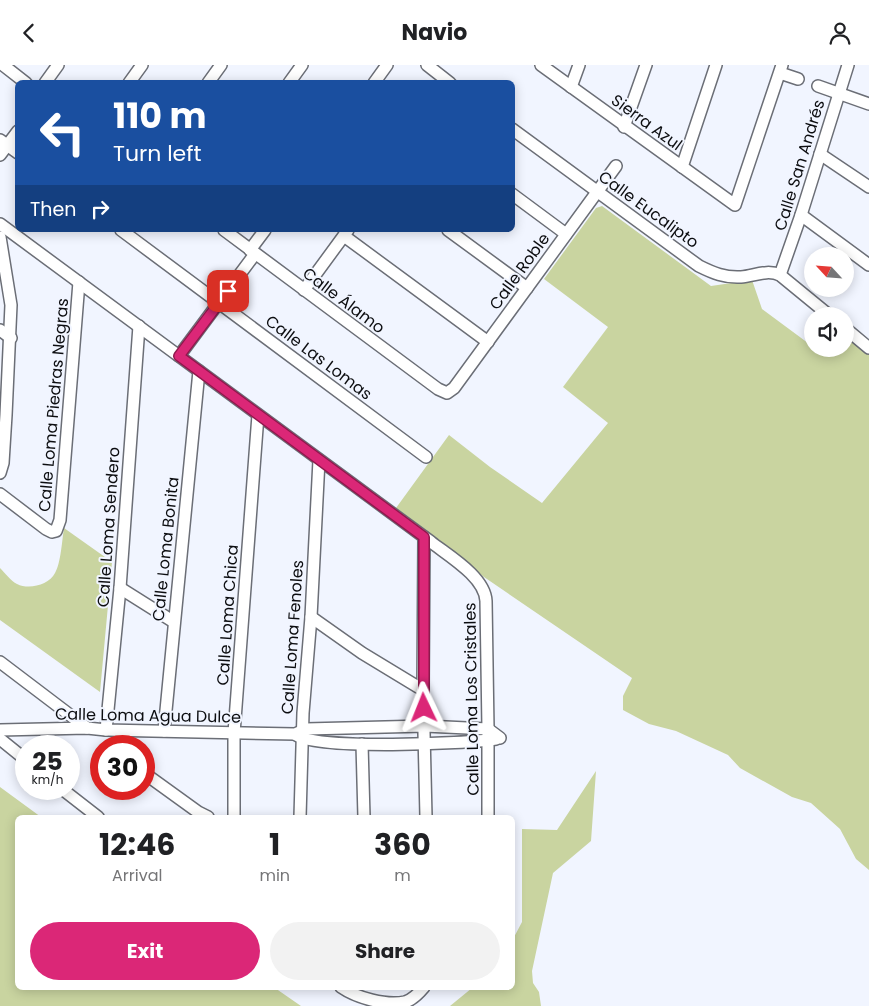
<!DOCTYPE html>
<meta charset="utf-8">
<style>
:root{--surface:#fff;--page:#f2f2f2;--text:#202124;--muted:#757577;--accent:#db2777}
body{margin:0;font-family:Poppins,sans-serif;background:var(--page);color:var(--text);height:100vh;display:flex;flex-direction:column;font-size:19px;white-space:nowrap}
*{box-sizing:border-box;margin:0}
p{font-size:16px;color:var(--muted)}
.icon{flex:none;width:28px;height:28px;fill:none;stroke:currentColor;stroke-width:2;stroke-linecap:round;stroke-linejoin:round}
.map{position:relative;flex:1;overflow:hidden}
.drawer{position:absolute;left:15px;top:750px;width:500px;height:175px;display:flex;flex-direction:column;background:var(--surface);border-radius:8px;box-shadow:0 2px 12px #0003}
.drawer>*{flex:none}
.guide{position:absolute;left:15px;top:15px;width:500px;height:152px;border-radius:8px;box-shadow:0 2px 12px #0003;background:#1a4fa0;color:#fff;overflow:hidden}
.needle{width:32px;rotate:296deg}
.controls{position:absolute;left:804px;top:182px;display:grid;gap:10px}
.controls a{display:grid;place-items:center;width:50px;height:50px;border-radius:50%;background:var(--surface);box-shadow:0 2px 12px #0003;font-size:25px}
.speed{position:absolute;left:15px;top:670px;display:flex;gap:10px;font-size:25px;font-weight:700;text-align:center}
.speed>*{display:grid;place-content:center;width:65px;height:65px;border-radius:50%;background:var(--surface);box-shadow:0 2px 12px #0003;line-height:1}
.speed small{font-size:12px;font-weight:400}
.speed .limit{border:8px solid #d22;background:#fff;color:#111}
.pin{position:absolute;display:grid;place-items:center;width:42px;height:42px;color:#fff;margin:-21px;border-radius:10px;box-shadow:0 2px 8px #0006}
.me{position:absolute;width:55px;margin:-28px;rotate:358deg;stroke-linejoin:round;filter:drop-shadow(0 0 4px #0008)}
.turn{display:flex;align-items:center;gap:18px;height:105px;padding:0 15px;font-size:22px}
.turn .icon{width:65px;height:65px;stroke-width:2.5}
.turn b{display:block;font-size:35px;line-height:42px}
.then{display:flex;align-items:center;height:48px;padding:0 15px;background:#0003;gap:10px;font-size:19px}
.eta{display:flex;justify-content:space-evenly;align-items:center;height:85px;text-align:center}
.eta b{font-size:30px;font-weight:700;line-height:35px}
.action{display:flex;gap:10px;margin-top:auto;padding:10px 15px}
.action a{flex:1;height:58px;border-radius:30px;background:var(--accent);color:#fff;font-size:20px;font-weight:700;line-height:58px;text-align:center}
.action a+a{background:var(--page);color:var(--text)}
header{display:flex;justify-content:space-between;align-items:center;height:65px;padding:0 15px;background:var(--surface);font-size:22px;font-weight:700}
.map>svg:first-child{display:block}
.green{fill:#c9d4a0}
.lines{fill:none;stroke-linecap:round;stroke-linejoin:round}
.street-casing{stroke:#6b6e76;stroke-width:14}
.street{stroke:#fff;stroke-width:11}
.route-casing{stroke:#8e194d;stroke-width:12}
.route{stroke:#db2777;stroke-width:9}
.labels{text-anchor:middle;stroke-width:4;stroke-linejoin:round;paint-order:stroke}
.street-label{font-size:16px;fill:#0c0d10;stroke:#f1f5ff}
</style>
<header><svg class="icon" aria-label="back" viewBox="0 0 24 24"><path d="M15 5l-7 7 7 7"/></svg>Navio<svg class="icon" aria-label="person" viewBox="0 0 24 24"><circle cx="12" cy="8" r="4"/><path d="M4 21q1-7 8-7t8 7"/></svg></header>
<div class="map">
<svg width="869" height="941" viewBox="0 0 869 941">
<rect width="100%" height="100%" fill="#f1f5ff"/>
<!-- green -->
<g class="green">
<polygon points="602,141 711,221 752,215 762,244 812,281 812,284 816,284 823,289 824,284 845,284 845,270 869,290 869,805 856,794 840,764 811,738 792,732 740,703 728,690 676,666 649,659 623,645 623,631 632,613 484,512 396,443 449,370 490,402 542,438 608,358 563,322 608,262 544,214 596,143"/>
<path d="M64 463 112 497 100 627 0 555V503C5 508 11 516 17 519 29 525 49 520 55 508 61 498 62 475 64 463Z"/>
<polygon points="596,706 591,776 553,808 532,906 533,918 539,927 541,941 450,941 472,923 512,922 513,874 522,857 522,764 557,765"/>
<polygon points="0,722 41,752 18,752 18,922 275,923 301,941 0,941"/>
</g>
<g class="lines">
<!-- street casing -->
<g class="street-casing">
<g id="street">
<polyline points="3,0 26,18"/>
<polyline points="427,0 450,18"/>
<polyline points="541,0 735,140 782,0"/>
<polyline points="780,8 798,14"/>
<polyline points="45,18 58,0"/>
<polyline points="129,18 142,0"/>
<polyline points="208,18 221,0"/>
<polyline points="289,18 302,0"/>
<polyline points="374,18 387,0"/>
<polyline points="818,21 869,39"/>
<polyline points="571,22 579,0"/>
<polyline points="624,62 646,0"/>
<path d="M512 64 699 201C713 208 725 213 741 212 754 211 767 204 780 210L830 251"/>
<polyline points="0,75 18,88"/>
<polyline points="820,89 869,122"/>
<polyline points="0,90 18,66"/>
<polyline points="682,102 716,0"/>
<polyline points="512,129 566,169"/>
<polyline points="801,150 869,200"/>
<path d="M0 159 431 477C449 491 485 512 486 536L488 664V752"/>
<polyline points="121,165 426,392"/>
<polyline points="224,165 438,324 447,328 454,323 616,101"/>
<polyline points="448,165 527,223"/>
<polyline points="344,171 488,277"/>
<polyline points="0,172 11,240 6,350 3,398 0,408"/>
<polyline points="250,185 265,165"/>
<polyline points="780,210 801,150 848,0"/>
<polyline points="304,225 348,165"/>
<polyline points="845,263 869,283"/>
<polyline points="0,265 11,273"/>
<polyline points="179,291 255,189"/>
<polyline points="0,429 46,464 52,467 56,466 60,455 79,217"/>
<polyline points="424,472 423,625 426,752"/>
<polyline points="120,523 174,557"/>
<polyline points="311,552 362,588 423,625"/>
<polyline points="0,597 87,663"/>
<polyline points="0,665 87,663 106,665 295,669 306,664 425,661 488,664 500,673"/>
<polyline points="106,665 120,523 139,261"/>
<polyline points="164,666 199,306"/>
<path d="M296 670C319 685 464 679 496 674"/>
<polyline points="0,674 26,695"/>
<polyline points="362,679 364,752"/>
<polyline points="144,708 198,747 208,752"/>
<polyline points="62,724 98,752"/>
<polyline points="234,752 234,668 258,350"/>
<polyline points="300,752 303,648 311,552 319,395"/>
<path d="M341 922C357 933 386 941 405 937 412 935 419 928 424 922"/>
</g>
</g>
<!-- street -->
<use href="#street" class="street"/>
</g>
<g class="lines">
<!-- route casing -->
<g class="route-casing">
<polyline id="route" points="228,226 179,291 424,472 424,643"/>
</g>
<!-- route -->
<use href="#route" class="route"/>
</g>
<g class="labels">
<!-- street labels -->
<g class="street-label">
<text transform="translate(647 57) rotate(36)" y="6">Sierra Azul</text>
<text transform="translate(799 100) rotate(-73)" y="6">Calle San Andrés</text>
<text transform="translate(649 144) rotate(36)" y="6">Calle Eucalipto</text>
<text transform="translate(519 206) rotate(-54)" y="6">Calle Roble</text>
<text transform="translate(344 235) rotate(37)" y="6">Calle Álamo</text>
<text transform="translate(319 292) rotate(37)" y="6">Calle Las Lomas</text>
<text transform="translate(53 340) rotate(-85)" y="6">Calle Loma Piedras Negras</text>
<text transform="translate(108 462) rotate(-86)" y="6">Calle Loma Sendero</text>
<text transform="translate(165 484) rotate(-84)" y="6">Calle Loma Bonita</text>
<text transform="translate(227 550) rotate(-86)" y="6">Calle Loma Chica</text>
<text transform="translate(292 572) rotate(-86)" y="6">Calle Loma Fenoles</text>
<text transform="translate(471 634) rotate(-91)" y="6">Calle Loma Los Cristales</text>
<text transform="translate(148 650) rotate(1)" y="6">Calle Loma Agua Dulce</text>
</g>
</g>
</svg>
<div class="controls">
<a><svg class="needle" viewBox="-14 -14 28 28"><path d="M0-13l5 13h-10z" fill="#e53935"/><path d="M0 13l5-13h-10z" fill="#757577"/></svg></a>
<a><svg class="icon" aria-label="sound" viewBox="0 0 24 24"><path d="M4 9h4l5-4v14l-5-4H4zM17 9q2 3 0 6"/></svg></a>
</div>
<div class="speed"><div>25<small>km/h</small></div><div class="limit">30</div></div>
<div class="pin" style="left:228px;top:226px;background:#d93025"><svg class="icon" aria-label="arrive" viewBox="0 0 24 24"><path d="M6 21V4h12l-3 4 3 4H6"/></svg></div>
<svg class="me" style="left:424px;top:643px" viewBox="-20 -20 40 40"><path d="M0-17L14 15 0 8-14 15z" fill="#db2777" stroke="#fff" stroke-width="4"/></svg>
<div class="guide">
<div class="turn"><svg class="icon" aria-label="left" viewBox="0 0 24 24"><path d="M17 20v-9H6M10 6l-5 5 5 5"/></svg><div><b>110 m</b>Turn left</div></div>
<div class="then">Then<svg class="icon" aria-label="right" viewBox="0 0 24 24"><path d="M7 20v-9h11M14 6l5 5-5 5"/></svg></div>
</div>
<section class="drawer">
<div class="eta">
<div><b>12:46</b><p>Arrival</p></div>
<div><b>1</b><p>min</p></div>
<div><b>360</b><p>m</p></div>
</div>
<div class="action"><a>Exit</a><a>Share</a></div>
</section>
</div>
